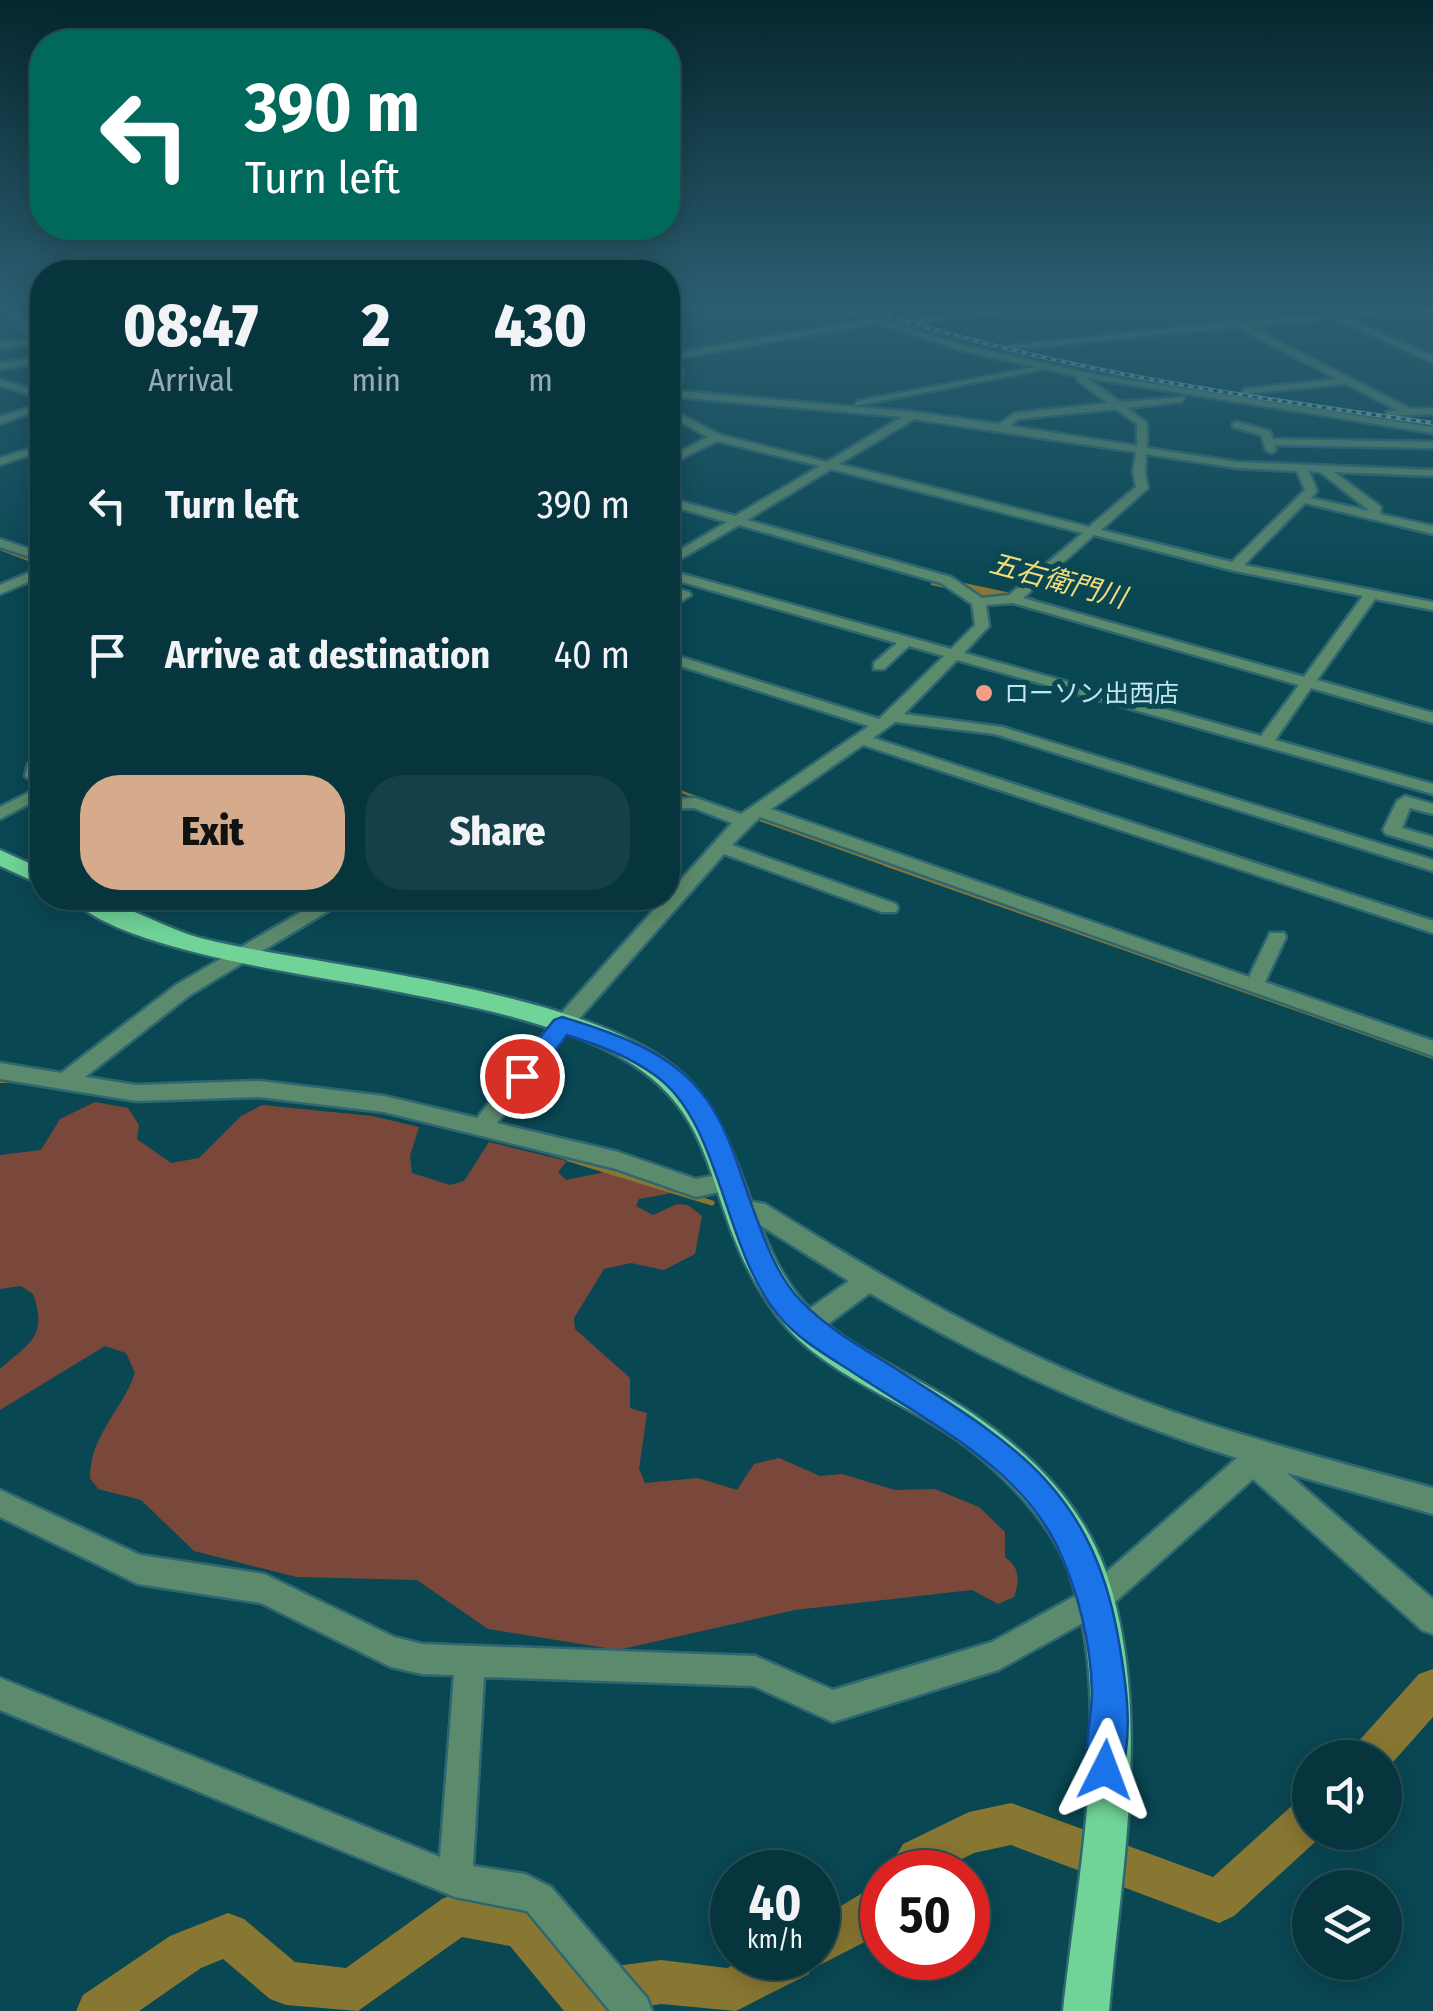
<!DOCTYPE html>
<meta charset="utf-8">
<style>
:root{--surface:#07353e;--page:#154049;--text:#f1f3f6;--muted:#98abb0;--line:#285058;--accent:#d6ab8b}
body{margin:0;font-family:"Fira Sans Condensed","Noto Sans JP",sans-serif;background:var(--page);color:var(--text);height:100vh;display:flex;flex-direction:column;font-size:38px;white-space:nowrap}
*{box-sizing:border-box;margin:0}
p{font-size:32px;color:var(--muted)}
.icon{flex:none;width:55px;height:55px;fill:none;stroke:currentColor;stroke-width:2;stroke-linecap:round;stroke-linejoin:round}
.map{position:relative;flex:1;overflow:hidden}
.details{position:absolute;left:30px;top:260px;width:650px;height:650px;display:flex;flex-direction:column;background:var(--surface);border-radius:40px;box-shadow:0 5px 25px #0003,0 0 0 2px var(--line)}
.details>*{flex:none}
.banner{position:absolute;left:30px;top:30px;width:650px;height:210px;border-radius:40px;box-shadow:0 5px 25px #0003,0 0 0 2px var(--line);background:#00695c;color:#fff;overflow:hidden}
.controls{position:absolute;left:1292px;top:1740px;display:grid;gap:20px}
.controls a{display:grid;place-items:center;width:110px;height:110px;border-radius:50%;background:var(--surface);box-shadow:0 5px 25px #0003,0 0 0 2px var(--line);font-size:50px}
.speed{position:absolute;left:710px;top:1850px;display:flex;gap:20px;font-size:50px;font-weight:700;text-align:center}
.speed>*{display:grid;place-content:center;width:130px;height:130px;border-radius:50%;background:var(--surface);box-shadow:0 5px 25px #0003,0 0 0 2px var(--line);line-height:1}
.speed small{font-size:25px;font-weight:400}
.speed .limit{border:15px solid #d22;background:#fff;color:#111}
.pin{position:absolute;display:grid;place-items:center;width:85px;height:85px;color:#fff;margin:-42px;border:5px solid #fff;border-radius:50%;box-shadow:0 2px 10px #0007}
.me{position:absolute;width:110px;margin:-55px;rotate:3deg;stroke-linejoin:round;filter:drop-shadow(0 0 8px #0008)}
.turn{display:flex;align-items:center;gap:35px;height:210px;padding:0 50px;font-size:45px}
.turn .icon{width:130px;height:130px;stroke-width:2.5}
.turn b{display:block;font-size:70px;line-height:85px}
.eta{display:flex;justify-content:space-evenly;align-items:center;height:170px;text-align:center}
.eta b{font-size:60px;font-weight:800;line-height:70px}
.primary-button{display:flex;gap:20px;margin-top:auto;padding:20px 50px}
.primary-button a{flex:1;height:115px;border-radius:40px;background:var(--accent);color:#111;font-size:40px;font-weight:800;line-height:115px;text-align:center}
.primary-button a+a{background:var(--page);color:var(--text)}
ul{padding:0;list-style:none}
li{display:flex;align-items:center;gap:30px;height:150px;padding:0 50px}
li div{flex:1}
li b{display:block;font-size:38px}
li em{font-style:normal}
.map>svg:first-child{display:block}
.green{fill:#79483b}
.lines{fill:none;stroke-linecap:round;stroke-linejoin:round}
.stream-far2{stroke:#887732;stroke-width:2.5}
.stream-far1{stroke:#887732;stroke-width:4}
.stream{stroke:#887732;stroke-width:5}
.river{fill:#887732;fill-rule:evenodd}
.minor-casing{stroke:#2e6772;stroke-width:5}
.major-casing{stroke:#2e6772;stroke-width:5}
.highway-casing{stroke:#2e6772;stroke-width:5}
.minor{fill:#5c8a6c;fill-rule:evenodd}
.major{fill:#70d397;fill-rule:evenodd}
.highway{fill:#76f0a8;fill-rule:evenodd}
.rail-casing{stroke:#8bb5bf;stroke-width:4}
.rail{stroke:#094753;stroke-width:2.5;stroke-dasharray:5;stroke-linecap:butt}
.route{fill:#1a73e8;stroke:#114b97;stroke-width:2.5}
.poi-dot{fill:#f49e88;stroke:#094753;stroke-width:4}
.labels{text-anchor:middle;stroke-width:10;stroke-linejoin:round;paint-order:stroke}
.far-poi-label{font-size:25px;fill:#c3e5ee;stroke:#094753;text-anchor:start}
.far-water-label{font-size:28px;font-style:italic;fill:#f3db79;stroke:#094753}
</style>
<div class="map">
<svg width="1433" height="2011" viewBox="0 0 1433 2011">
<rect width="100%" height="100%" fill="#094753"/>
<!-- green -->
<path class="green" d="M95 1102 128 1108 139 1125 137 1139 171 1163 199 1158 241 1116 262 1105 372 1116 419 1127 410 1156 412 1173 450 1185 464 1181 489 1142 567 1161 558 1172 566 1180 605 1172 672 1193 639 1199 636 1206 653 1215 677 1204 688 1205 702 1216 695 1254 664 1270 631 1263 604 1269 574 1318 575 1329 630 1378V1408L647 1413 639 1469 645 1483 698 1478 737 1490 754 1464 779 1458 820 1476 842 1474 895 1490 935 1489 979 1507 1005 1532V1557C1020 1568 1020 1580 1014 1597L998 1604 972 1590 795 1610 618 1650 488 1629 417 1580 297 1577 194 1551 141 1500 98 1489 90 1478C90 1435 122 1411 135 1373L126 1353 105 1346 0 1410V1369C27 1344 49 1338 33 1294L21 1286 0 1289V1155L41 1150 60 1119Z"/>
<g class="lines">
<!-- stream-far2 -->
<g class="stream-far2">
<polyline points="0,549 42,565"/>
<polyline points="668,787 743,814"/>
<polyline points="757,819 892,867"/>
</g>
<!-- stream-far1 -->
<g class="stream-far1">
<polyline points="885,864 1433,1057"/>
<polyline points="0,1081 15,1081"/>
<polyline points="64,1089 129,1099"/>
<polyline points="537,1149 577,1161"/>
</g>
<!-- stream -->
<polyline class="stream" points="569,1159 712,1203"/>
<!-- river -->
<g class="river">
<polygon points="937,577 1034,598 1042,603 1034,608 931,585 931,579"/>
<polygon points="1433,1669 1433,1717 1385,1771 1385,1758 1350,1758 1356,1744 1419,1674"/>
<polygon points="1310,1797 1310,1832 1325,1833 1234,1916 1219,1923 1011,1845 974,1853 936,1872 886,1872 903,1844 969,1812 1011,1803 1213,1877 1295,1803"/>
<polygon points="882,1881 882,1933 818,1966 813,1964 809,1974 736,2011 661,2004 616,2011 564,2011 510,1946 462,1937 358,2011 286,2005 270,1999 223,1959 201,1968 139,2011 76,2011 83,1995 170,1936 228,1913 244,1919 295,1962 346,1968 442,1899 457,1892 537,1911 586,1970 661,1960 727,1968 748,1958 818,1958 818,1920"/>
</g>
<!-- minor casing -->
<g class="minor-casing">
<g id="minor">
<polygon points="5,308 13,308 38,338 42,337 42,352 33,344 0,348 0,342 29,339"/>
<path d="M835 308H847L965 346 1098 375 1433 427V433L1087 378 1120 402 1185 397 1181 402 1127 408 1147 423V448L1237 462 1433 470V476L1334 472 1381 507 1380 514 1433 526V534L1305 503 1244 565 1433 602V610L1375 599 1317 680 1433 713V723L1311 688 1275 740 1433 784V794L957 660 904 714 1002 727 1433 860V871L995 734 895 722 873 738 1433 921V933L863 745 771 809 1249 977 1270 933H1284L1286 937 1265 982 1433 1041V1056L760 817 732 845 896 904 898 908 896 912H882L724 854 569 1030 497 1123 618 1152 696 1179 730 1173 738 1176 741 1182 738 1188 696 1197 616 1169 384 1112 259 1097 136 1101 0 1079V1063L61 1073 176 985 325 898H346L343 902 190 995 85 1077 136 1085 259 1081 384 1096 477 1118 555 1020 732 823 694 808 668 809V799L696 798 741 814 869 726 668 662V653L879 719 944 656 909 646 884 669H874V663L897 643 668 578V570L951 649 975 625 972 604 941 583 739 525 668 566V557L727 522 668 505V498L735 516 820 466 717 441 668 465V458L708 437 670 416 668 390 673 371 668 364V354L868 320ZM877 323 960 350 1036 367 858 401 854 406 1045 369 1076 376 1077 380 1108 403 1015 413 999 424 913 412 678 391 683 371 674 359ZM677 397 902 417 827 462 720 435 680 414ZM1116 409 1137 424V446L1010 426 1018 419ZM914 419 1136 452 1133 472 1136 487 1089 527 839 464ZM1146 454 1237 468 1297 471 1305 490 1232 562 1101 530 1148 488 1145 472ZM831 469 1083 533 1009 595 982 598 951 577 747 520ZM1309 471 1320 472 1370 511 1311 498 1317 491ZM1094 535 1235 571 1363 596 1304 677 1023 598ZM1013 603 1299 685 1261 736 964 653 989 626 986 605Z"/>
<polygon points="987,308 1049,308 912,323 908,320 989,310"/>
<polygon points="1204,308 1214,308 1243,322 1412,308 1345,317 1433,356 1433,363 1334,318 1251,327 1411,409 1433,408 1433,414 1386,416 1386,412 1397,410 1346,384 1241,394 1245,389 1337,379 1237,327 1006,350 1001,347 1229,322"/>
<polygon points="42,357 42,363 0,369 0,363"/>
<polygon points="0,380 42,392 42,398 0,386"/>
<polygon points="42,403 42,409 0,424 0,417"/>
<polygon points="1237,422 1270,431 1273,439 1433,442 1433,448 1275,445 1276,450 1271,453 1266,450 1261,435 1233,427 1233,423"/>
<polygon points="42,445 42,451 0,465 0,458"/>
<polygon points="0,539 42,553 42,561 0,547"/>
<polygon points="42,567 42,576 0,594 0,585"/>
<polygon points="668,586 689,592 691,595 668,610 668,600 674,596 668,594"/>
<polygon points="42,756 42,786 25,776 28,764"/>
<polygon points="42,786 42,797 0,819 0,807"/>
<polygon points="1405,796 1433,804 1433,814 1410,808 1402,828 1433,837 1433,848 1386,834 1383,830 1397,801"/>
<path d="M739 1200 765 1204C875 1273 986 1339 1107 1387 1212 1430 1323 1458 1433 1488V1514L1287 1473 1433 1599V1634L1422 1630 1253 1479 1106 1610 998 1670 833 1722 754 1686 484 1677 473 1866 525 1874 551 1887 647 1998 652 2011H610L527 1911 455 1897 0 1710V1678L440 1857 454 1675 422 1674 391 1667 261 1603 138 1584 0 1517V1490L140 1555 264 1574 394 1637 422 1644 755 1656 833 1690 992 1642 1086 1590 1237 1458C1108 1417 986 1362 870 1293L817 1332 808 1335 799 1332 795 1324 799 1316 849 1281 752 1220 731 1216 727 1209 731 1202Z"/>
</g>
</g>
<!-- major casing -->
<g class="major-casing">
<g id="major">
<polygon points="0,850 42,869 42,885 0,866"/>
<path d="M71 898C116 895 159 928 204 939 326 969 618 990 696 1088 750 1155 751 1253 814 1313 846 1343 888 1363 926 1385 1002 1428 1076 1486 1106 1572 1153 1710 1121 1869 1109 2011H1063C1077 1876 1115 1703 1069 1572 1052 1523 1006 1477 966 1446 906 1400 821 1376 775 1313 689 1196 740 1094 568 1034 508 1013 446 1001 384 989 311 975 118 950 71 898Z"/>
</g>
</g>
<!-- highway casing -->
<g class="highway-casing">
<polygon id="highway" points="1421,308 1433,308 1433,313 1422,311"/>
</g>
<!-- minor -->
<use href="#minor" class="minor"/>
<!-- major -->
<use href="#major" class="major"/>
<!-- highway -->
<use href="#highway" class="highway"/>
<!-- rail casing -->
<g class="rail-casing">
<path id="rail" d="M863 308C1049 369 1240 396 1433 423"/>
</g>
<!-- rail -->
<use href="#rail" class="rail"/>
</g>
<!-- sky -->
<linearGradient id="sky" x2="0" y2="1"><stop stop-color="#05272e"/><stop offset="0.52" stop-color="#2c5e71"/><stop offset="1" stop-color="#2c5e71" stop-opacity="0"/></linearGradient>
<rect width="1433" height="589" fill="url(#sky)"/>
<!-- route -->
<path class="route" d="M562 1017C619 1034 681 1055 713 1109 732 1139 742 1181 755 1214 766 1244 778 1277 801 1301 827 1328 861 1347 893 1367 1018 1446 1095 1491 1120 1648 1127 1689 1134 1743 1118 1783L1105 1788 1092 1783C1080 1755 1092 1722 1092 1693 1091 1643 1078 1590 1057 1546 1018 1465 923 1419 851 1371 826 1355 798 1339 779 1316 723 1250 722 1124 656 1076 629 1056 598 1045 567 1035L531 1082H514L510 1076 514 1070 554 1020Z"/>
<!-- markers -->
<circle class="poi-dot" cx="984" cy="693" r="10"/>
<g class="labels">
<!-- far-poi labels -->
<g class="far-poi-label">
<text x="1004" y="702">ローソン出西店</text>
</g>
<!-- far-water labels -->
<g class="far-water-label">
<text transform="translate(1058 580) rotate(15)" y="10">五右衛門川</text>
</g>
</g>
</svg>
<div class="controls">
<a><svg class="icon" aria-label="sound" viewBox="0 0 24 24"><path d="M4 9h4l5-4v14l-5-4H4zM17 9q2 3 0 6"/></svg></a>
<a><svg class="icon" aria-label="layers" viewBox="0 0 24 24"><path d="M12 4l9 5-9 5-9-5zM3 14l9 5 9-5"/></svg></a>
</div>
<div class="speed"><div>40<small>km/h</small></div><div class="limit">50</div></div>
<div class="pin" style="left:522px;top:1076px;background:#d93025"><svg class="icon" aria-label="arrive" viewBox="0 0 24 24"><path d="M6 21V4h12l-3 4 3 4H6"/></svg></div>
<svg class="me" style="left:1105px;top:1770px" viewBox="-20 -20 40 40"><path d="M0-17L14 15 0 8-14 15z" fill="#1a73e8" stroke="#fff" stroke-width="4"/></svg>
<div class="banner">
<div class="turn"><svg class="icon" aria-label="left" viewBox="0 0 24 24"><path d="M17 20v-9H6M10 6l-5 5 5 5"/></svg><div><b>390 m</b>Turn left</div></div>
</div>
<section class="details">
<div class="eta">
<div><b>08:47</b><p>Arrival</p></div>
<div><b>2</b><p>min</p></div>
<div><b>430</b><p>m</p></div>
</div>
<ul>
<li><svg class="icon" aria-label="left" viewBox="0 0 24 24"><path d="M17 20v-9H6M10 6l-5 5 5 5"/></svg><div><b>Turn left</b></div><em>390 m</em></li>
<li><svg class="icon" aria-label="arrive" viewBox="0 0 24 24"><path d="M6 21V4h12l-3 4 3 4H6"/></svg><div><b>Arrive at destination</b></div><em>40 m</em></li>
</ul>
<div class="primary-button"><a>Exit</a><a>Share</a></div>
</section>
</div>
